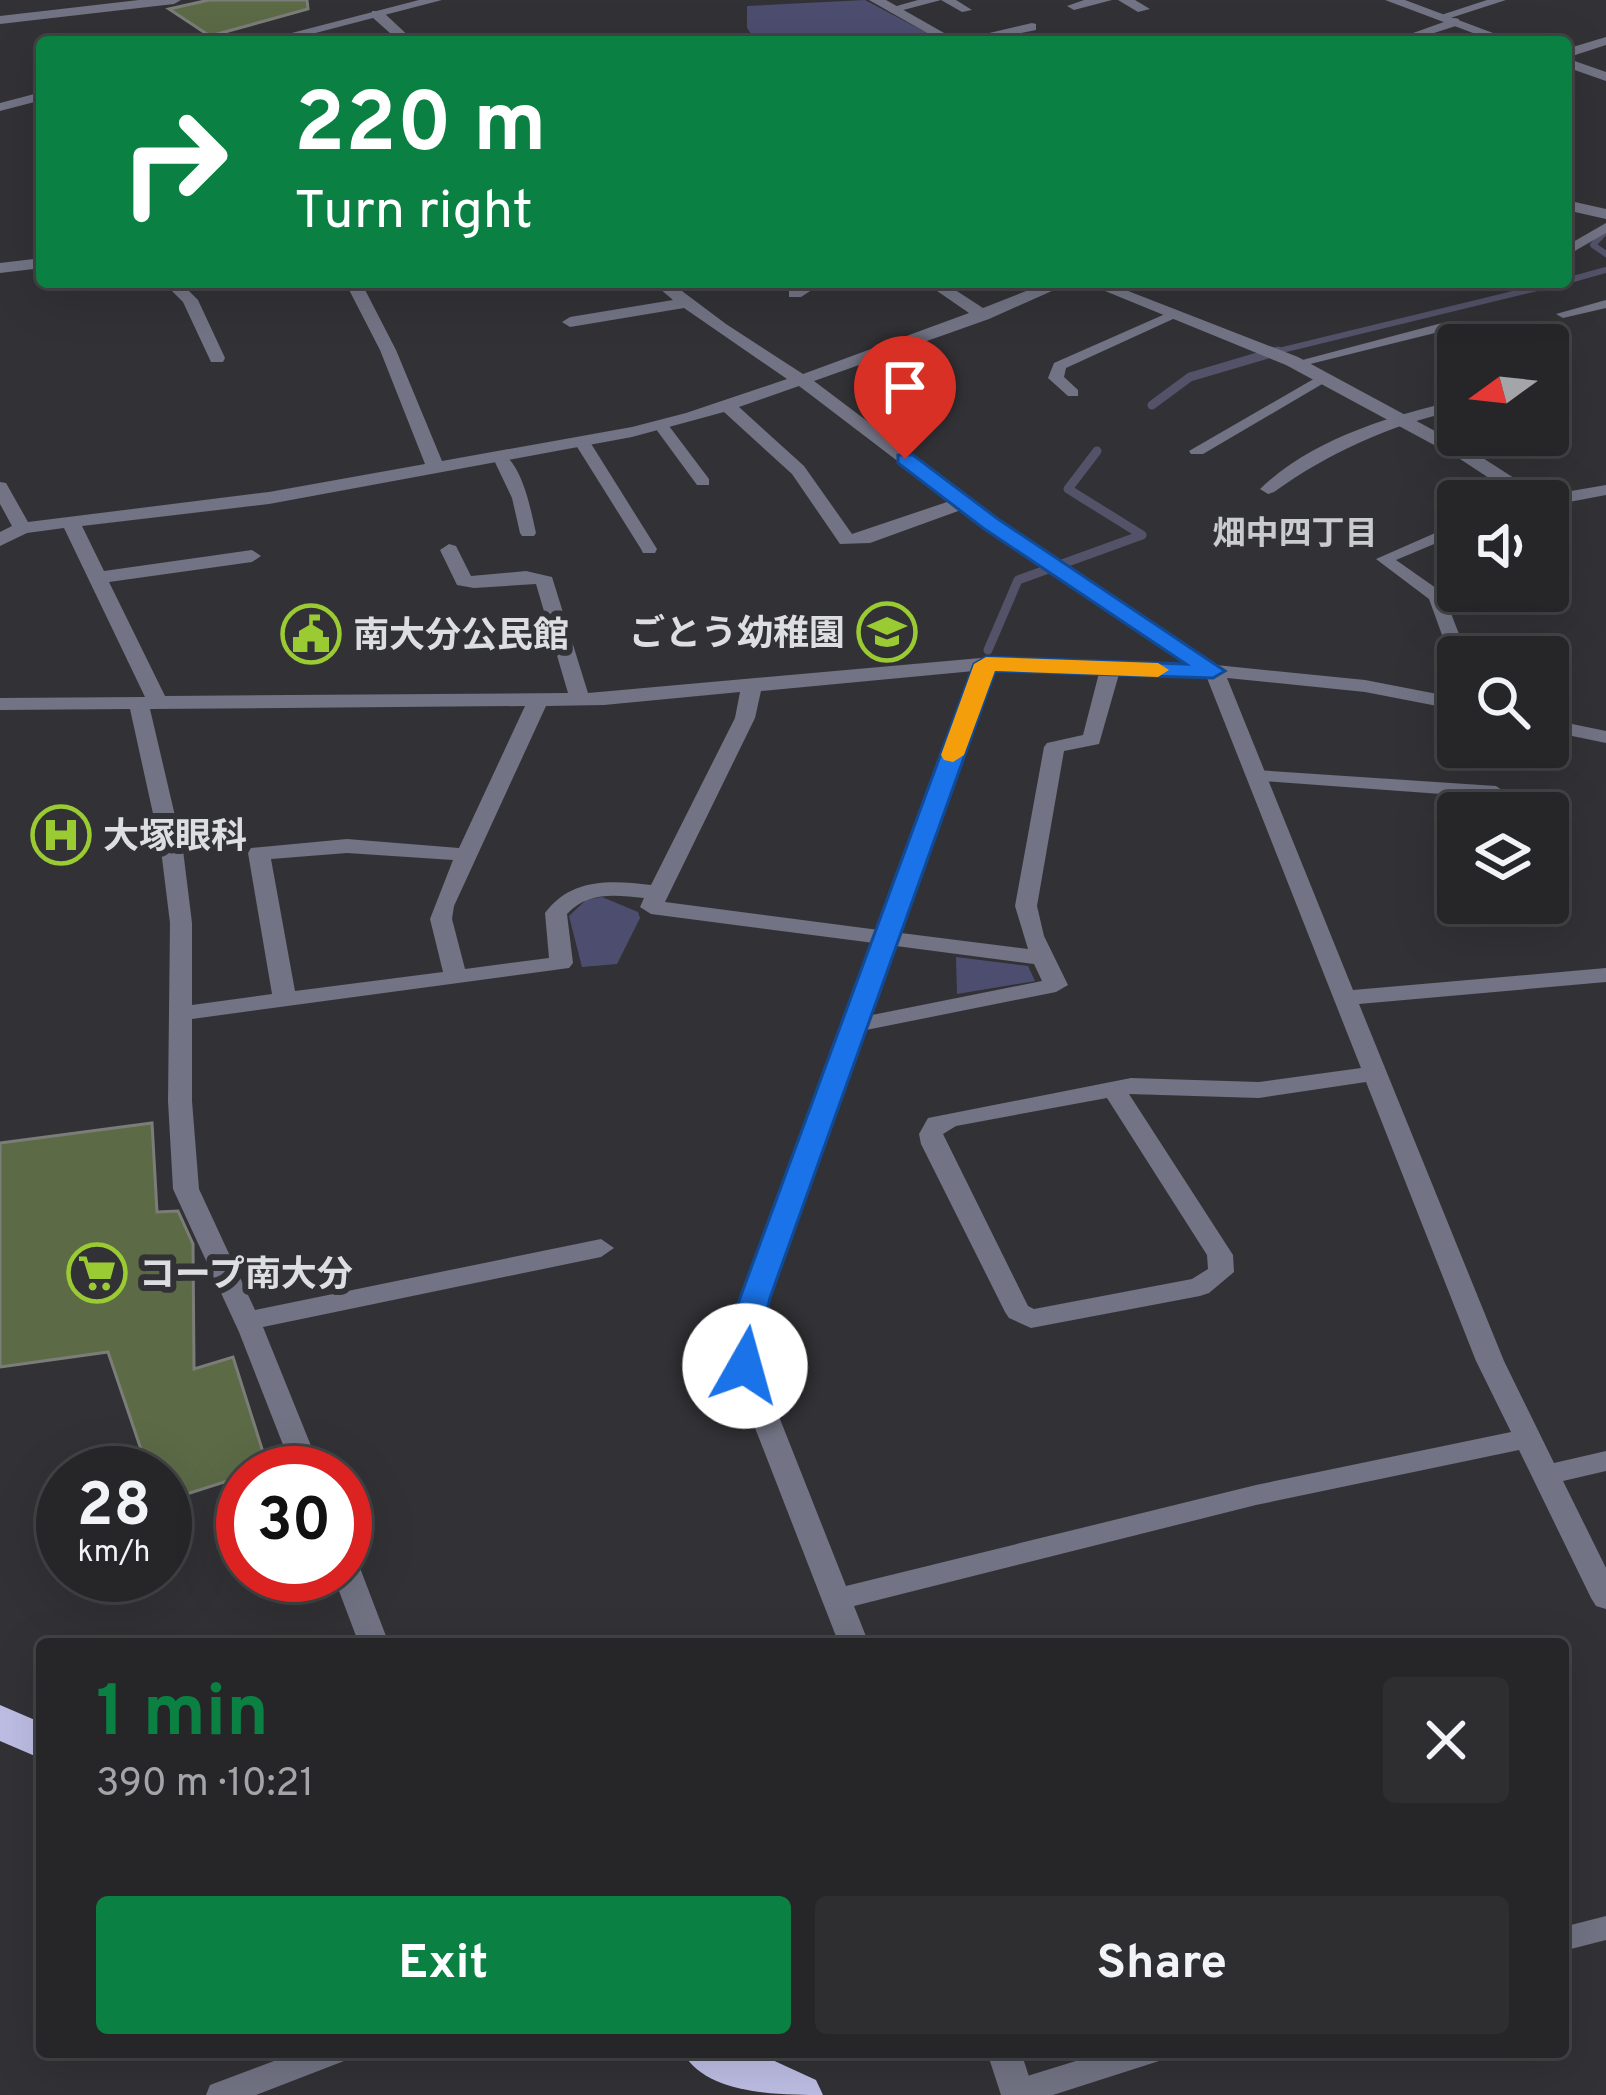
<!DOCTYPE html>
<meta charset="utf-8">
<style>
:root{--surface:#262628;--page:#2e2e30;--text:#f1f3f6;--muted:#a4a5a8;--line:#424345;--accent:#0b8043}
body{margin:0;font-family:Overpass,"Noto Sans JP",sans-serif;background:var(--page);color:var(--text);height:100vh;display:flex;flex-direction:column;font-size:45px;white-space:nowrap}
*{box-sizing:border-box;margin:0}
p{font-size:39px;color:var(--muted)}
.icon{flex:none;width:66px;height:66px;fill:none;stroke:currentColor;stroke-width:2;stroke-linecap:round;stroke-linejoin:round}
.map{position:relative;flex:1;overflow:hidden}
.side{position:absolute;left:36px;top:1638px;width:1533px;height:420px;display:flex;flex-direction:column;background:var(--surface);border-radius:12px;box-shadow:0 12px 48px #0002,0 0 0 3px var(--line)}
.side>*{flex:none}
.banner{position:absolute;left:36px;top:36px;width:1536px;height:252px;border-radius:12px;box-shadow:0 12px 48px #0002,0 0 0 3px var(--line);background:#0b8043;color:#fff;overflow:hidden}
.needle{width:78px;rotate:255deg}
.tools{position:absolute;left:1437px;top:324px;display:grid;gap:24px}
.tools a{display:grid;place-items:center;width:132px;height:132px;border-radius:12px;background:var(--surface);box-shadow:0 12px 48px #0002,0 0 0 3px var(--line);font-size:60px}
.speed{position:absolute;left:36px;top:1446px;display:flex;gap:24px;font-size:60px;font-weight:700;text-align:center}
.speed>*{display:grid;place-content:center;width:156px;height:156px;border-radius:50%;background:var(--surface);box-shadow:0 12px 48px #0002,0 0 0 3px var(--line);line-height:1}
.speed small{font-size:30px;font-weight:400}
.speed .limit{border:18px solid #d22;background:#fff;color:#111}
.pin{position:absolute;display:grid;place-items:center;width:102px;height:102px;color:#fff;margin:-123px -51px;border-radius:50% 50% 50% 0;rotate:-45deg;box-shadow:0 0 12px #0007}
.pin .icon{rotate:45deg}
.me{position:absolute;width:132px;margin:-66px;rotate:7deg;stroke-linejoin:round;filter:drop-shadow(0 0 9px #0008)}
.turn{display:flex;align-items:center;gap:42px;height:252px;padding:0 60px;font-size:54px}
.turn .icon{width:156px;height:156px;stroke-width:2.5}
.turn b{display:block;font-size:84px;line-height:102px}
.round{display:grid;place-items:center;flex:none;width:126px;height:126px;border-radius:12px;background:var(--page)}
.head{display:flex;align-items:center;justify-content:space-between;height:204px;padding:0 60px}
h1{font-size:72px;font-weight:700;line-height:90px;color:var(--accent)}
.cta{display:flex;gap:24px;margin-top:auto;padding:24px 60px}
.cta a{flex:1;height:138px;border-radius:12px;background:var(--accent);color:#fff;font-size:48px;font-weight:700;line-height:138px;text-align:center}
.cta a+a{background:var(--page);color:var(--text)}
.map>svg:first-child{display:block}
.green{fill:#4d4e6f}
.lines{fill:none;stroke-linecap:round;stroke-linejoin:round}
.stream-far1{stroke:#535269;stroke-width:6}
.stream{stroke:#535269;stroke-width:9}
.building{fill:#5c6a46;stroke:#7b7d78;stroke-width:3}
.service{fill:#727384;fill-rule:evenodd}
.minor{fill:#727384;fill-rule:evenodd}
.tertiary{fill:#727384;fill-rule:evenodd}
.trunk{fill:#bebee5;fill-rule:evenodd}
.route{fill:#1a73e8;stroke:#114b97;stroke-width:3}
.slow{fill:#f59e0b}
.labels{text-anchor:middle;stroke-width:12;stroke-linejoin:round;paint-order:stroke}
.far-neighbourhood-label{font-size:33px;font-weight:bold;fill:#cacbd1;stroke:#323236}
.poi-label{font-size:36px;font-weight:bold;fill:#dddee1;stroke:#323236;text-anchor:start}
</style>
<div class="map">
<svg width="1606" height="2095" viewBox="0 0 1606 2095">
<rect width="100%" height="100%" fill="#323236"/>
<!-- green -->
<g class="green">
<polygon points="865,0 944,42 757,42 747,28 747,6"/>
<polygon points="602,897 638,912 640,918 617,964 582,967 569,916 586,900"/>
<polygon points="956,957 1028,966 1035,981 957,994"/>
</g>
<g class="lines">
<!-- stream-far1 -->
<g class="stream-far1">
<polyline points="1606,231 1593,245 1606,254"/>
<polyline points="1566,281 1606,270"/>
<polyline points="1266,354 1562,282"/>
</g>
<!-- stream -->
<g class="stream">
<polyline points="1152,405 1190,377 1278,351"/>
<polyline points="988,650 1018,580 1142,535 1068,489 1097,451"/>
</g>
</g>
<!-- building -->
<g class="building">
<polygon points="209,0 307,0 308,9 210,36 169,9"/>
<polygon points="152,1123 157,1212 178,1211 193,1244 194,1369 233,1357 268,1468 165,1501 165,1473 149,1473 108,1352 0,1367 0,1143"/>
</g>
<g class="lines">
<!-- service -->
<g class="service">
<polygon points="918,0 941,0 892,13 886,9"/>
<polygon points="941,0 956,0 972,10 962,12"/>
<polygon points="1487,0 1506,0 1441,21 1435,17"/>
<polygon points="1455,18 1459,19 1459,25 1406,42 1388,42"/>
<polygon points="1032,23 1036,24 1036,30 975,42 951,42"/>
<polygon points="1606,223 1606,233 1566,256 1566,246"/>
<polygon points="1606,300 1606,308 1563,318 1556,314"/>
<polygon points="1172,311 1184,314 1066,368 1064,377 1078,390 1078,396 1068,396 1048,378 1054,363"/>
<polygon points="1442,323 1449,327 1447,330 1298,367 1291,363"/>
<polygon points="1324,373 1331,377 1329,380 1203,454 1191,454 1189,451"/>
<path d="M1458 400V410C1390 425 1330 452 1274 492L1268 494 1260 489C1312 439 1390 416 1458 400Z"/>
<polygon points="661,420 666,422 709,479 709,485 697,485 653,425"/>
<polygon points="582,437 590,442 657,549 655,553 643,553 641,549 574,442"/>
<path d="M500 451C523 466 530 507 536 533L534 536H522L520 533 512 498 492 456Z"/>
<polygon points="1458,523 1458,534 1396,560 1443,593 1468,657 1458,657 1458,662 1450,657 1429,599 1376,559"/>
<polygon points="1256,770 1496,786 1505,792 1496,798 1249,780 1247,776 1249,772"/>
<polygon points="1606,1916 1606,1940 1563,1951 1563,1927"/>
<polygon points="298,2052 348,2052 344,2061 256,2095 206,2095 210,2085"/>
<polygon points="1105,2052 1163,2052 1159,2061 1053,2095 1005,2095 1004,2092 1008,2082"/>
</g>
<!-- minor -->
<g class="minor">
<polygon points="139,0 181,0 174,4 0,24 0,16"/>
<polygon points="869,0 886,0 960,42 943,42"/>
<polygon points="1084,0 1112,0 1074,10 1067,6"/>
<polygon points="1118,0 1135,0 1150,9 1138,12"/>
<polygon points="372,11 382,11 415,42 400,42 372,17"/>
<polygon points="1606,37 1606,45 1566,58 1566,49"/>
<polygon points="1566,200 1606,209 1606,219 1566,210"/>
<polygon points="42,258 42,268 0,273 0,263"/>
<polygon points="163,282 180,282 198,300 225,358 223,362 211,362 183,302"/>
<path d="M345 282H361L396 350 442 461 632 427 686 413 787 379 684 308 570 327 562 322 570 317 673 300 652 282H670L726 324 803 374 969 313 924 282H943L983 308 1049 282H1072L989 319 814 381 997 519 1216 665 1365 680 1458 698V710L1365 692 1227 678 1353 990 1606 968V982L1359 1004 1504 1361 1554 1463 1606 1451V1471L1563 1481 1606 1568V1609L1596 1606 1591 1598 1519 1450 1256 1505 854 1606 869 1644H839L731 1366V1337L843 1030 840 1026 846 1020 874 943 651 914 640 907 644 898C616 895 588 891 567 914L573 963 569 968 192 1019V1101L199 1189 255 1310 601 1239 614 1248 601 1257 263 1327 322 1473H294L239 1332 173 1189 168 1101 170 923 161 850 130 709 0 710V698L145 697 64 528 27 533 0 546V532L12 526 0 504V482L6 483 28 522 269 492 425 464 380 350ZM799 386 807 392 950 501 852 534 804 466 739 407ZM724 412 792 474 840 544 870 543 961 510 1191 664 992 657 588 693 552 577 526 571 471 576 456 546 449 544 440 550 457 585 474 588 536 584 568 693 165 696 109 582 252 562 261 556 252 550 104 571 82 526 269 504 632 437ZM994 669 1099 673 1083 735 1047 743 1044 747 1015 906 1028 949 901 933ZM974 671 879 930 665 902 755 718 761 691ZM1119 674 1207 678 1361 1068 1259 1082 1131 1078 928 1118 919 1134 921 1144 1005 1312 1009 1318 1031 1328 1200 1296 1209 1293 1234 1272 1233 1255 1129 1094 1259 1098 1366 1082 1476 1361 1511 1432 1256 1485 846 1586 759 1366 757 1337 866 1030 1056 992 1068 985 1044 936 1037 906 1064 751 1099 744ZM740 692 735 718 651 885C610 880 571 878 545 913L549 958 465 969 452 919 454 906 546 706 604 705ZM525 706 459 848 347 839 251 848 248 853 272 994 192 1005V923L183 850 150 709ZM347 853 453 860 430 919 443 972 295 991 271 859ZM896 946 1034 964 1042 981 872 1015ZM1107 1098 1207 1255 1208 1269 1192 1279 1034 1309 1028 1306 943 1134 956 1126Z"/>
<polygon points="804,282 824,282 801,297 789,297 789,291"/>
<polygon points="1083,282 1105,282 1298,357 1472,451 1542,496 1606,485 1606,495 1548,506 1548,501 1524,501 1460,459 1286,365"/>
<polygon points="1548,719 1606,731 1606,743 1548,731"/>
<polygon points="345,1557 355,1560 360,1568 389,1644 359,1644 333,1575 345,1575"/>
<polygon points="987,2052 1021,2052 1035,2095 1001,2095"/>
</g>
<!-- tertiary -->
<g class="tertiary">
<polygon points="419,0 442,0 281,42 257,42"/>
<polygon points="1385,0 1405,0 1517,42 1497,42"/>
<polygon points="1566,58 1606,72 1606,81 1566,67"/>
<polygon points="42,92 42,100 0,111 0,103"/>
</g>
<!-- trunk -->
<g class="trunk">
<polygon points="0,1705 42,1723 42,1759 0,1741"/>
<path d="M683 2052H755L816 2080 823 2095C780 2095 705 2095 683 2052Z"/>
</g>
</g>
<!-- route -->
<path class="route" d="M898 455H913L998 519 1225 671 1213 678 995 671 770 1298C764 1320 763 1356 756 1373H734C722 1349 733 1322 740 1298L974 664 986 657 1186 664 983 528 898 463Z"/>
<!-- slow -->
<polygon class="slow" points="986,657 1158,663 1169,670 1158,677 995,671 964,755 953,762 944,760 941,755 974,664"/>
<!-- icons -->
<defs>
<g id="school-ring" transform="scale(3)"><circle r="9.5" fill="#323236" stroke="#9bcb32" stroke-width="1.5"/><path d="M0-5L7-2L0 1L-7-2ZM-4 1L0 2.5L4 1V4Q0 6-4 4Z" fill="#9bcb32"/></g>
<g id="civic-ring" transform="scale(3)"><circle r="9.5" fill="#323236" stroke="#9bcb32" stroke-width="1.5"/><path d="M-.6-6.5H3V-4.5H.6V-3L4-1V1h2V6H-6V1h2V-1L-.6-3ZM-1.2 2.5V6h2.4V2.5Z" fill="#9bcb32"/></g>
<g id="hospital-ring" transform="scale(3)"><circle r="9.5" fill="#323236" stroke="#9bcb32" stroke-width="1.5"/><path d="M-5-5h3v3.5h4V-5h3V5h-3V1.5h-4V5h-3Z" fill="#9bcb32"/></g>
<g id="supermarket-ring" transform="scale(3)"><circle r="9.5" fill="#323236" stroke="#9bcb32" stroke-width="1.5"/><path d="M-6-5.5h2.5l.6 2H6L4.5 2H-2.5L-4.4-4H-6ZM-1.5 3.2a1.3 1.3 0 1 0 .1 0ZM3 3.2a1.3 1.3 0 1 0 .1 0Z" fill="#9bcb32"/></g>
</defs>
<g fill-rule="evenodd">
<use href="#school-ring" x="887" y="632"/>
<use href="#civic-ring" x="311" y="634"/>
<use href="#hospital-ring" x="61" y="835"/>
<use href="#supermarket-ring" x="97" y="1273"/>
</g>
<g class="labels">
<!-- far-neighbourhood labels -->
<g class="far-neighbourhood-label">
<text x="1295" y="544">畑中四丁目</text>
</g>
<!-- poi labels -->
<g class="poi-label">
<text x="845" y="645" text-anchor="end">ごとう幼稚園</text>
<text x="353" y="647">南大分公民館</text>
<text x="103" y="848">大塚眼科</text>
<text x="139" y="1286">コープ南大分</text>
</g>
</g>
</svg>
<div class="tools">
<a><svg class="needle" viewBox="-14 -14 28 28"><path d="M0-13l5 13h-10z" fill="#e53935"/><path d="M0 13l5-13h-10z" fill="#a4a5a8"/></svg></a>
<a><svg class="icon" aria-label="sound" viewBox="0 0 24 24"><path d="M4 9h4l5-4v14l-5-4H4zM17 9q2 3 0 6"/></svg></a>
<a><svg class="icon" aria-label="search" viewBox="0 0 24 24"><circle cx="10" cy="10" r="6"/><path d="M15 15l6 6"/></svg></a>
<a><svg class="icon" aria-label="layers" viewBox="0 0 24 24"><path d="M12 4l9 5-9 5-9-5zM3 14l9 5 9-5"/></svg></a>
</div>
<div class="speed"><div>28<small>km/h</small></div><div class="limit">30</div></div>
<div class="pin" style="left:905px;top:459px;background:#d93025"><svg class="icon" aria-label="arrive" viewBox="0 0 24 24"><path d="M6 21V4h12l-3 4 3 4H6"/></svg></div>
<svg class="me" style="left:745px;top:1366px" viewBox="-20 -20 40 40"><circle r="19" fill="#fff"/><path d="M0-13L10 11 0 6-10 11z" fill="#1a73e8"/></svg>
<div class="banner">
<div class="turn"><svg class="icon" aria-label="right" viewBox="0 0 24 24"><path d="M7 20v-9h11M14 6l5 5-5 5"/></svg><div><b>220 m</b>Turn right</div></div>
</div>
<section class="side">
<div class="head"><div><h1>1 min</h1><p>390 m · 10:21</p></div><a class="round"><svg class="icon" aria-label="close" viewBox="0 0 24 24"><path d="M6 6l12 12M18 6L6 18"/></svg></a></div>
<div class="cta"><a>Exit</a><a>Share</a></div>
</section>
</div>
